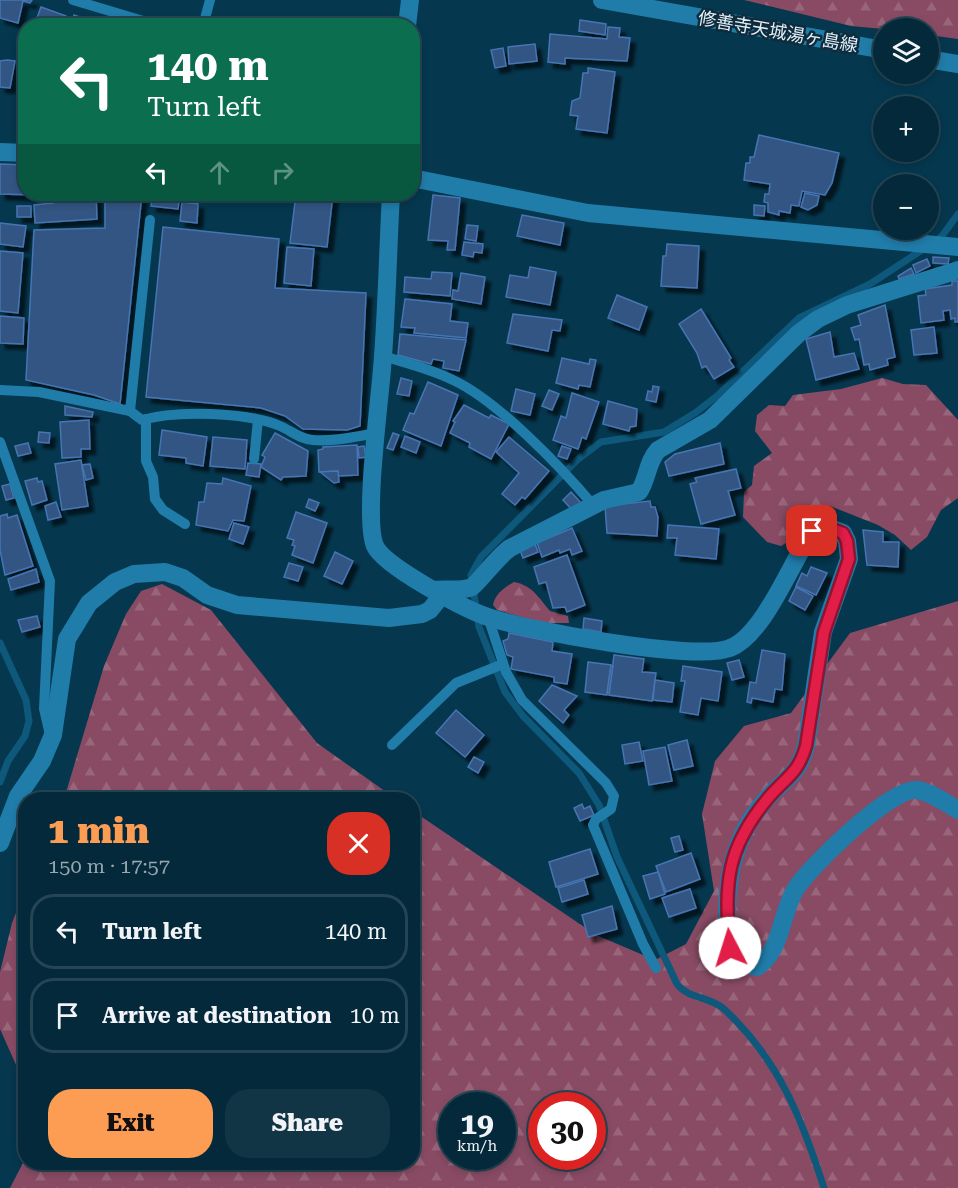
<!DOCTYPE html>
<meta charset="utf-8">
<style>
:root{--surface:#04293a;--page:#123545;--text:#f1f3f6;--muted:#97a6af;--line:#254554;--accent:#fd9d54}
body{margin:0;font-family:"Roboto Serif","Noto Sans JP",serif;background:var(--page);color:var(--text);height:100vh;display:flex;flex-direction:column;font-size:22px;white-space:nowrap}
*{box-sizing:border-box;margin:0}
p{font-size:20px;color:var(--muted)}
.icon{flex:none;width:33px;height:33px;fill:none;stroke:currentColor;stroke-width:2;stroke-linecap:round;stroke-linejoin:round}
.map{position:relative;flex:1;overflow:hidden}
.sheet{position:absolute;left:18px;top:792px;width:402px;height:378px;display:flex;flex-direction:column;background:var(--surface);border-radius:24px;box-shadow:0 3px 9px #0003,0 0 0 2px var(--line)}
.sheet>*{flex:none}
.banner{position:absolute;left:18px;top:18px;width:402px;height:183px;border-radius:24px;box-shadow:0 3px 9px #0003,0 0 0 2px var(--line);background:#0b6e4f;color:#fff;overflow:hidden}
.tools{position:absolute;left:873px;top:18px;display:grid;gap:12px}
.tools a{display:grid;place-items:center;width:66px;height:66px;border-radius:50%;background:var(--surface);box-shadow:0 3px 9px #0003,0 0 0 2px var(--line);font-size:30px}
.speed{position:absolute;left:438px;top:1092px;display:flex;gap:12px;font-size:30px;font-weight:700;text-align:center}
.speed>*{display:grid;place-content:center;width:78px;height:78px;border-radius:50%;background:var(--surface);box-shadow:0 3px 9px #0003,0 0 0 2px var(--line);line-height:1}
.speed small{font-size:15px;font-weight:400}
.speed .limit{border:9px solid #d22;background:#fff;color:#111}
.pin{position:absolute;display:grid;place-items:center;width:51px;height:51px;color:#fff;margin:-26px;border-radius:12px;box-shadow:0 3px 9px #0006}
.me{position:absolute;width:66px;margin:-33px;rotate:355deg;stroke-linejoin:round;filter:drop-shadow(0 0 4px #0008)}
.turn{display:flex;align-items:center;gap:21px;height:126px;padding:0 30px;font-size:27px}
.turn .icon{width:78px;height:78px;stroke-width:2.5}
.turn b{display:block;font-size:42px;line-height:51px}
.lanes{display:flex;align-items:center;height:57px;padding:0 30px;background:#0003;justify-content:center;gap:30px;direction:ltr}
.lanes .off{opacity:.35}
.round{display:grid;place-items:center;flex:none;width:63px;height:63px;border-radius:24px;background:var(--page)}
.overview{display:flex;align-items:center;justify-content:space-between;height:102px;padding:0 30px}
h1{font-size:36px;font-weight:800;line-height:45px;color:var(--accent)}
.cta{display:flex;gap:12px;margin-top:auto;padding:12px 30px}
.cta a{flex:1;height:69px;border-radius:24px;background:var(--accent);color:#111;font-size:24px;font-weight:800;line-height:69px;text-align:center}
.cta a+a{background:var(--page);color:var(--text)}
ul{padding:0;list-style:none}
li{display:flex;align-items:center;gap:18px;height:75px;margin:0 12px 9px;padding:0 18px;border:3px solid var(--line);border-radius:24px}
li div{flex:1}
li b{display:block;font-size:22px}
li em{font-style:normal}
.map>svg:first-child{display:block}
.forest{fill:url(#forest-firs);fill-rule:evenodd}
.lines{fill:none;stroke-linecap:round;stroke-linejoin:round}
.stream{stroke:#0e587b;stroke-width:7}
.building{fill:#315483;stroke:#4775b2;stroke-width:1.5;filter:url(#shadow)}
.lane{stroke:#207ca9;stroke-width:10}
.street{stroke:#207ca9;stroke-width:18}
.secondary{stroke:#207ca9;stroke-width:18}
.route-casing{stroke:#92132f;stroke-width:15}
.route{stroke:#e11d48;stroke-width:10}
.labels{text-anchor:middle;stroke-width:5;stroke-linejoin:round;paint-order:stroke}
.street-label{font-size:18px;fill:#dfeff9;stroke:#102b3b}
</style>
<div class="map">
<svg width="958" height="1188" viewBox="0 0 958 1188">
<defs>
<pattern id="forest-firs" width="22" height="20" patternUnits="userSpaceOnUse" patternTransform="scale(1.5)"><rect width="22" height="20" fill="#884b63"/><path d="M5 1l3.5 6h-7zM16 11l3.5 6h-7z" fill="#98657a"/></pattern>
<filter id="shadow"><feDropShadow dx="5.5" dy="5.5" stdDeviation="1.5" flood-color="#0009"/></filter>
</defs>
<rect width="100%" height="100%" fill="#05374e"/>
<!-- forest -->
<g class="forest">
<polygon points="744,0 958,0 958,39 929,35 928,28 883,29 851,26"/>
<polygon points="882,378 903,384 926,385 958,420 958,498 941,510 927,537 911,550 895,535 878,525 830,506 800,515 791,540 781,546 767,542 743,517 744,492 752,485 754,466 772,453 755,431 757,415 769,405 785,406 793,395 841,389"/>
<path d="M514 582C532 585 539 598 550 611L568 616 569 623H542L497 610 493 605C495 594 505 587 514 582Z"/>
<polygon points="162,584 211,610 317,743 396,799 64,799 104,666 126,614 141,591"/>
<path d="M958 601V1188H10L24 1161 25 1085 0 1029V972L12 923 25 890 26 1162H412L413 811 596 935 655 960 686 944 714 891 702 814 715 761 744 726 791 713 850 633ZM452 1106H502V1156H452ZM542 1106H592V1156H542Z"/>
</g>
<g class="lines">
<!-- stream -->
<g class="stream">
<polyline points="934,242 942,236 958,214"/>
<polyline points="0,643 26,700 29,721 25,736 8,761 0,782"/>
<path d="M824 1188C802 1119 779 1060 724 1009 709 996 688 999 677 984L617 857 599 805 579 773 523 716 505 692 479 627 471 575 481 557 577 460 601 442 664 432 695 413 717 396 799 318 870 284 925 248"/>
</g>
</g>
<!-- building -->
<g class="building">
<polygon points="0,0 32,0 30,3 23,1 18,23 0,18"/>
<polygon points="41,7 66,16 63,26 34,26"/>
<polygon points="74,15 93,22 92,26 70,26"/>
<polygon points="580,20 606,24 605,35 579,31"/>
<polygon points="608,27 620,28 619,37 630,38 627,61 565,58 565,64 548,62 550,34 607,39"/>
<polygon points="535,44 537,61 509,64 508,47"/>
<polygon points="503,48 506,66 495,68 491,50"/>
<polygon points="7,60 15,61 10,88 0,87 0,61"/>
<polygon points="588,68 615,72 607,133 576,129 578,116 570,115 572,101 580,98 583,73 588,73"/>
<polygon points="759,135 839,153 832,183 825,195 802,191 799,206 791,205 790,213 779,211 779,215 768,212 768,203 764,202 765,194 769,194 770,184 744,180 746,163 750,163 750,157 754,157"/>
<polygon points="0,164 26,165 26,194 37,195 0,194"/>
<polygon points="805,193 819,196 817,205 808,210 801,207"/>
<polygon points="59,194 96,194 97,219 35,223 34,205 53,203 53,196"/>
<polygon points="105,194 142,194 120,404 94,395 26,380 34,230 105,228"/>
<polygon points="153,194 180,194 178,209 151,206"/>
<polygon points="296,194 333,194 327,247 290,243"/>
<polygon points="433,195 460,198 455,250 447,250 448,241 428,240"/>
<polygon points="182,202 198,204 197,223 180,221"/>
<polygon points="754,205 765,206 764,216 754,215"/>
<rect x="17" y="206" width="14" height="11"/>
<polygon points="522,215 564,223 560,245 517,236"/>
<polygon points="0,223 26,226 23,247 0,244"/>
<polygon points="467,225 478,226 476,241 465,239"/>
<polygon points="163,227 279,239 275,288 366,293 360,426 347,430 303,429 285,416 261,408 146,397"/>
<polygon points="464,242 483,244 482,253 474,252 473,257 462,255"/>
<polygon points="667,244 699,246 697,288 661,286 663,256 666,256"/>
<polygon points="287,247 314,249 311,286 284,283"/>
<polygon points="0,251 23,253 18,313 0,311"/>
<polygon points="933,257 949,258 948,264 933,263"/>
<polygon points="927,259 930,266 916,273 913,265"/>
<polygon points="530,267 556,272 550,305 506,297 510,275 528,278"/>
<polygon points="911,268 914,274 899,279 898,276"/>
<polygon points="432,272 452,273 450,296 404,292 405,277 431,279"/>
<polygon points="461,273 485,277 481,304 452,299 453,290 458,291"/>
<polygon points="952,281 958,281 958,322 955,322 955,318 951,319 950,310 943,311 944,320 921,323 918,296 926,295 925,289 952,285"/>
<polygon points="617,295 647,307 639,330 608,318"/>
<polygon points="405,299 452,304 450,321 468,323 466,338 414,333 415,328 401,327"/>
<polygon points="885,305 895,357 887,359 888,365 870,370 869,364 864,365 859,339 855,340 851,328 861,325 858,315"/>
<polygon points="701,309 731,358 729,360 734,367 714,379 706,366 702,368 697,353 679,324"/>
<polygon points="513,314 562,320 560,331 552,330 548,351 507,343"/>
<polygon points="0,316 24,318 23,344 0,343"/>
<polygon points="934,327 937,353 914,355 911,330"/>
<polygon points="830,332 834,357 854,353 859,369 816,380 806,339"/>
<polygon points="400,334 466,340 459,371 443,368 444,361 433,359 431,364 398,355"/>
<polygon points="562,358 589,364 590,359 596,360 590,387 579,385 578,389 556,383"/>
<polygon points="401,378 412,381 409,396 397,394"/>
<polygon points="428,382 458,395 441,446 403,430 410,413 414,414"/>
<polygon points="653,386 659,387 656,402 646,400 648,391 652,392"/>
<polygon points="516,389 535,394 530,415 511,411"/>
<polygon points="549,390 559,394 552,410 542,406"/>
<polygon points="572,393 599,402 586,439 582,437 578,449 553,440 561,416 566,418"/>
<polygon points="608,401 637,409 636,426 630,427 629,431 603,424"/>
<polygon points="464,405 489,418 491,415 509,424 491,459 469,447 470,443 450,433 455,422 453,421"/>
<polygon points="65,406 93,412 92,417 65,415"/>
<polygon points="89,420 90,449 81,449 81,457 62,458 60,422"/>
<polygon points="162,430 207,437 203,466 186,463 186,458 159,455"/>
<polygon points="39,432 50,433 49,443 38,442"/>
<polygon points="275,433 308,451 306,476 283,477 281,480 261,467 265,457 262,455"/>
<polygon points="393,433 399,435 393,450 387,448"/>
<polygon points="405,436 420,442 416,453 401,447"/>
<polygon points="213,437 247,440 245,469 210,466"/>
<polygon points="509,437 549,471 525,499 522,497 515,505 502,494 519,473 496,452"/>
<polygon points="28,443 31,453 18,456 15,446"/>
<polygon points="720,443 724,464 669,476 665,462 675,454"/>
<polygon points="357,445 358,475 338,476 338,471 319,472 318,450 323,449 323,447"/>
<polygon points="364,446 366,457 359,458 358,447"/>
<polygon points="562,446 571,449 567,459 558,456"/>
<polygon points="81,460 88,506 62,510 55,464"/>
<polygon points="248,463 261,464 259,477 246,475"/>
<polygon points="90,464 93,478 86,480 82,465"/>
<polygon points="736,469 741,488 728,491 735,515 701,524 690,484 697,482 695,478"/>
<polygon points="338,471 339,482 334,483 320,472"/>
<polygon points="37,478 38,482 42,481 47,500 32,505 25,481"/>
<polygon points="223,478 251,486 244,521 233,520 228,531 196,525 199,502 204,502 207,483 222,484"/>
<polygon points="10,484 14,498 6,500 2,486"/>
<polygon points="571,492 582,504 574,512 563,500"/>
<polygon points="309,499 319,503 315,511 306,507"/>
<polygon points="650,501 651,507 655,507 658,517 657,536 607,533 605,506"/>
<polygon points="56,502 61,517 48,520 45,506"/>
<polygon points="296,512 327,523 313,563 292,555 295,546 292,545 294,540 287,538"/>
<polygon points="7,514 8,518 17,515 33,566 5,575 0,550 0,516"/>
<polygon points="234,523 249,527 243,544 229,539"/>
<polygon points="668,525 719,529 716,559 675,555 677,538 667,538"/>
<polygon points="572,528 582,551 572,555 570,549 560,553 559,550 542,557 537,543"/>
<polygon points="863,530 883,532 883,542 899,542 898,567 867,565"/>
<polygon points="535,544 538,552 523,558 520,550"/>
<polygon points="335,552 353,561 342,584 324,576"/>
<polygon points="567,555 585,605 567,612 565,607 553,608 546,582 539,584 534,567"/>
<polygon points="289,563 303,567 298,581 284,577"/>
<polygon points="811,567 827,573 816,595 796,586 802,573 807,576"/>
<polygon points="36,569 39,582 11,590 8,579"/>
<polygon points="796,587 813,596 805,610 789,601"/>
<polygon points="37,616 40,627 22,632 18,620"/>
<polygon points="584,618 602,621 601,632 583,629"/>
<polygon points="509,633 553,642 552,651 572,654 567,684 554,682 554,677 511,669 513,657 507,655 503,641 508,639"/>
<polygon points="762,650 785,654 782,690 775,689 773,702 752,698 751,703 747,702 750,682 756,683"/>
<polygon points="614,655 644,659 642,672 656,673 652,701 609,695"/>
<polygon points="739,660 744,677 732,680 727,663"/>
<polygon points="588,662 611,665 607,695 585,692"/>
<polygon points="611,666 613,666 609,693 607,693"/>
<polygon points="683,666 722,672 718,701 701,698 698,715 680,712 685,681 681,681"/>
<polygon points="655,680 674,683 672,702 653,700"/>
<polygon points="552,685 577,696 564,710 569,715 563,723 539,701"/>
<polygon points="456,710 484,735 465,757 436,733"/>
<polygon points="687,740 693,766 674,770 668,745"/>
<polygon points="639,742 643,761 625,764 622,745"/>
<polygon points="665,747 672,781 649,785 643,751"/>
<polygon points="474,757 484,762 478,773 468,767"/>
<polygon points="582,804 584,809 590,806 594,815 580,821 574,808"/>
<polygon points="679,836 683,850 675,852 671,838"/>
<polygon points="590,849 598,874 556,887 549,862"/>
<polygon points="691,853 700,879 666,892 656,866"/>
<polygon points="658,872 665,894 650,899 643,876"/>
<polygon points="584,880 588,894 562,902 558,888"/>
<polygon points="690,889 696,908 669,917 662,898"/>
<polygon points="612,906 617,929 588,937 582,915"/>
</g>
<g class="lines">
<!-- lane -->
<g class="lane">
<polyline points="73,0 160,26"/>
<polyline points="203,26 210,0"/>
<path d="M383 356C406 363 431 369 453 380 498 401 561 467 593 505"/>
<polyline points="0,390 39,392 130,411 150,220"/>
<path d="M130 411 142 420C176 410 247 412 280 426 292 431 299 439 313 440 334 442 357 436 378 433"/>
<polyline points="146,419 146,461 153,477 155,499 163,510 185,524"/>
<polyline points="0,442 50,581 44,709 50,735"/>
<polyline points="254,459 258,420"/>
<polyline points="488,617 506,672 522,700 606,783 614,796 611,809 596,819 593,825 643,944 656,968"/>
<polyline points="392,745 456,683 503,664"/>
</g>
<!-- street -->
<g class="street">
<polyline points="407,26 410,0"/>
<polyline points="0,152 26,153"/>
<polyline points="412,178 588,213 958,247"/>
<path d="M391 194C388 248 387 302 383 356 381 394 363 517 375 546 384 566 463 608 485 616 524 630 695 662 730 648 763 636 792 562 812 531L824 526 843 533 847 541 849 559 823 632 806 746C799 770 793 773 776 789 737 826 724 875 728 927 730 950 733 962 757 967 783 948 780 916 795 890 808 868 892 786 917 790 931 792 946 803 958 810"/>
<path d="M434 590C446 588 461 592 472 587 478 583 498 556 510 548L604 500 639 492C648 478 647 462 658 450L710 420 799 333 818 319 847 305 958 270"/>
<polyline points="0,843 18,796 42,761 53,735 67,639 89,603 115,582 134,574 165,572 183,578 207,595 237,605 389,618 422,614 430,610 442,595"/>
</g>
<!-- secondary -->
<g class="secondary">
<polyline points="602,0 884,50"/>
<polyline points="928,59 958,64"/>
</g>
</g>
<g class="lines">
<!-- route casing -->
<g class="route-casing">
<path id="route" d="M730 948C724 883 726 848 769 797 786 777 798 774 806 746L824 632 849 559 847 541 843 533 824 526 812 531"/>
</g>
<!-- route -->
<use href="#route" class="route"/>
</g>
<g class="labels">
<!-- street labels -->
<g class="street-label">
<text transform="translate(778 32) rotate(10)" y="6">修善寺天城湯ヶ島線</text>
</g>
</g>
</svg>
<div class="tools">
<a><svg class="icon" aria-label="layers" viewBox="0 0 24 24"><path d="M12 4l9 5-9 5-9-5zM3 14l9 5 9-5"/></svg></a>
<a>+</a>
<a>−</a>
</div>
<div class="speed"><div>19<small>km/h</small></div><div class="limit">30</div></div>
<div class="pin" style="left:812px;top:531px;background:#d93025"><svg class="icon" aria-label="arrive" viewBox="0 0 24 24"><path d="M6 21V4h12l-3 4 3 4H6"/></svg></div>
<svg class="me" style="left:730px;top:948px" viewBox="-20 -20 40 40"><circle r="19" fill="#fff"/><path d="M0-13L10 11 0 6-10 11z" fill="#e11d48"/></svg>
<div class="banner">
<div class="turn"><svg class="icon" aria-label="left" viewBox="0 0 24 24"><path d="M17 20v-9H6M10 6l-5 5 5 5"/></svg><div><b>140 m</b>Turn left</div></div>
<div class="lanes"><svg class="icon" aria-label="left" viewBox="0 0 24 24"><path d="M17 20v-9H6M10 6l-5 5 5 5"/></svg><svg class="icon off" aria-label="ahead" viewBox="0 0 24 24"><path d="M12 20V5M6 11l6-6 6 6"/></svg><svg class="icon off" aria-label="right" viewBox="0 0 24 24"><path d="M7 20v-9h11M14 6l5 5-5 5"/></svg></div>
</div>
<section class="sheet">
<div class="overview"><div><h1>1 min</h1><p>150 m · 17:57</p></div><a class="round" style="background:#d93025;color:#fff"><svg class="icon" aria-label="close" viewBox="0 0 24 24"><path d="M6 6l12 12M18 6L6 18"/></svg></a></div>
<ul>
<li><svg class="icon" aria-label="left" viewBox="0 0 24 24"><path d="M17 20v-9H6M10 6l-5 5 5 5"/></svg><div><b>Turn left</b></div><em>140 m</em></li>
<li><svg class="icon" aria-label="arrive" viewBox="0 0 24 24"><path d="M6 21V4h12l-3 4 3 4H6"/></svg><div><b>Arrive at destination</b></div><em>10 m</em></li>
</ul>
<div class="cta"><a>Exit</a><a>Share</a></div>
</section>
</div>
